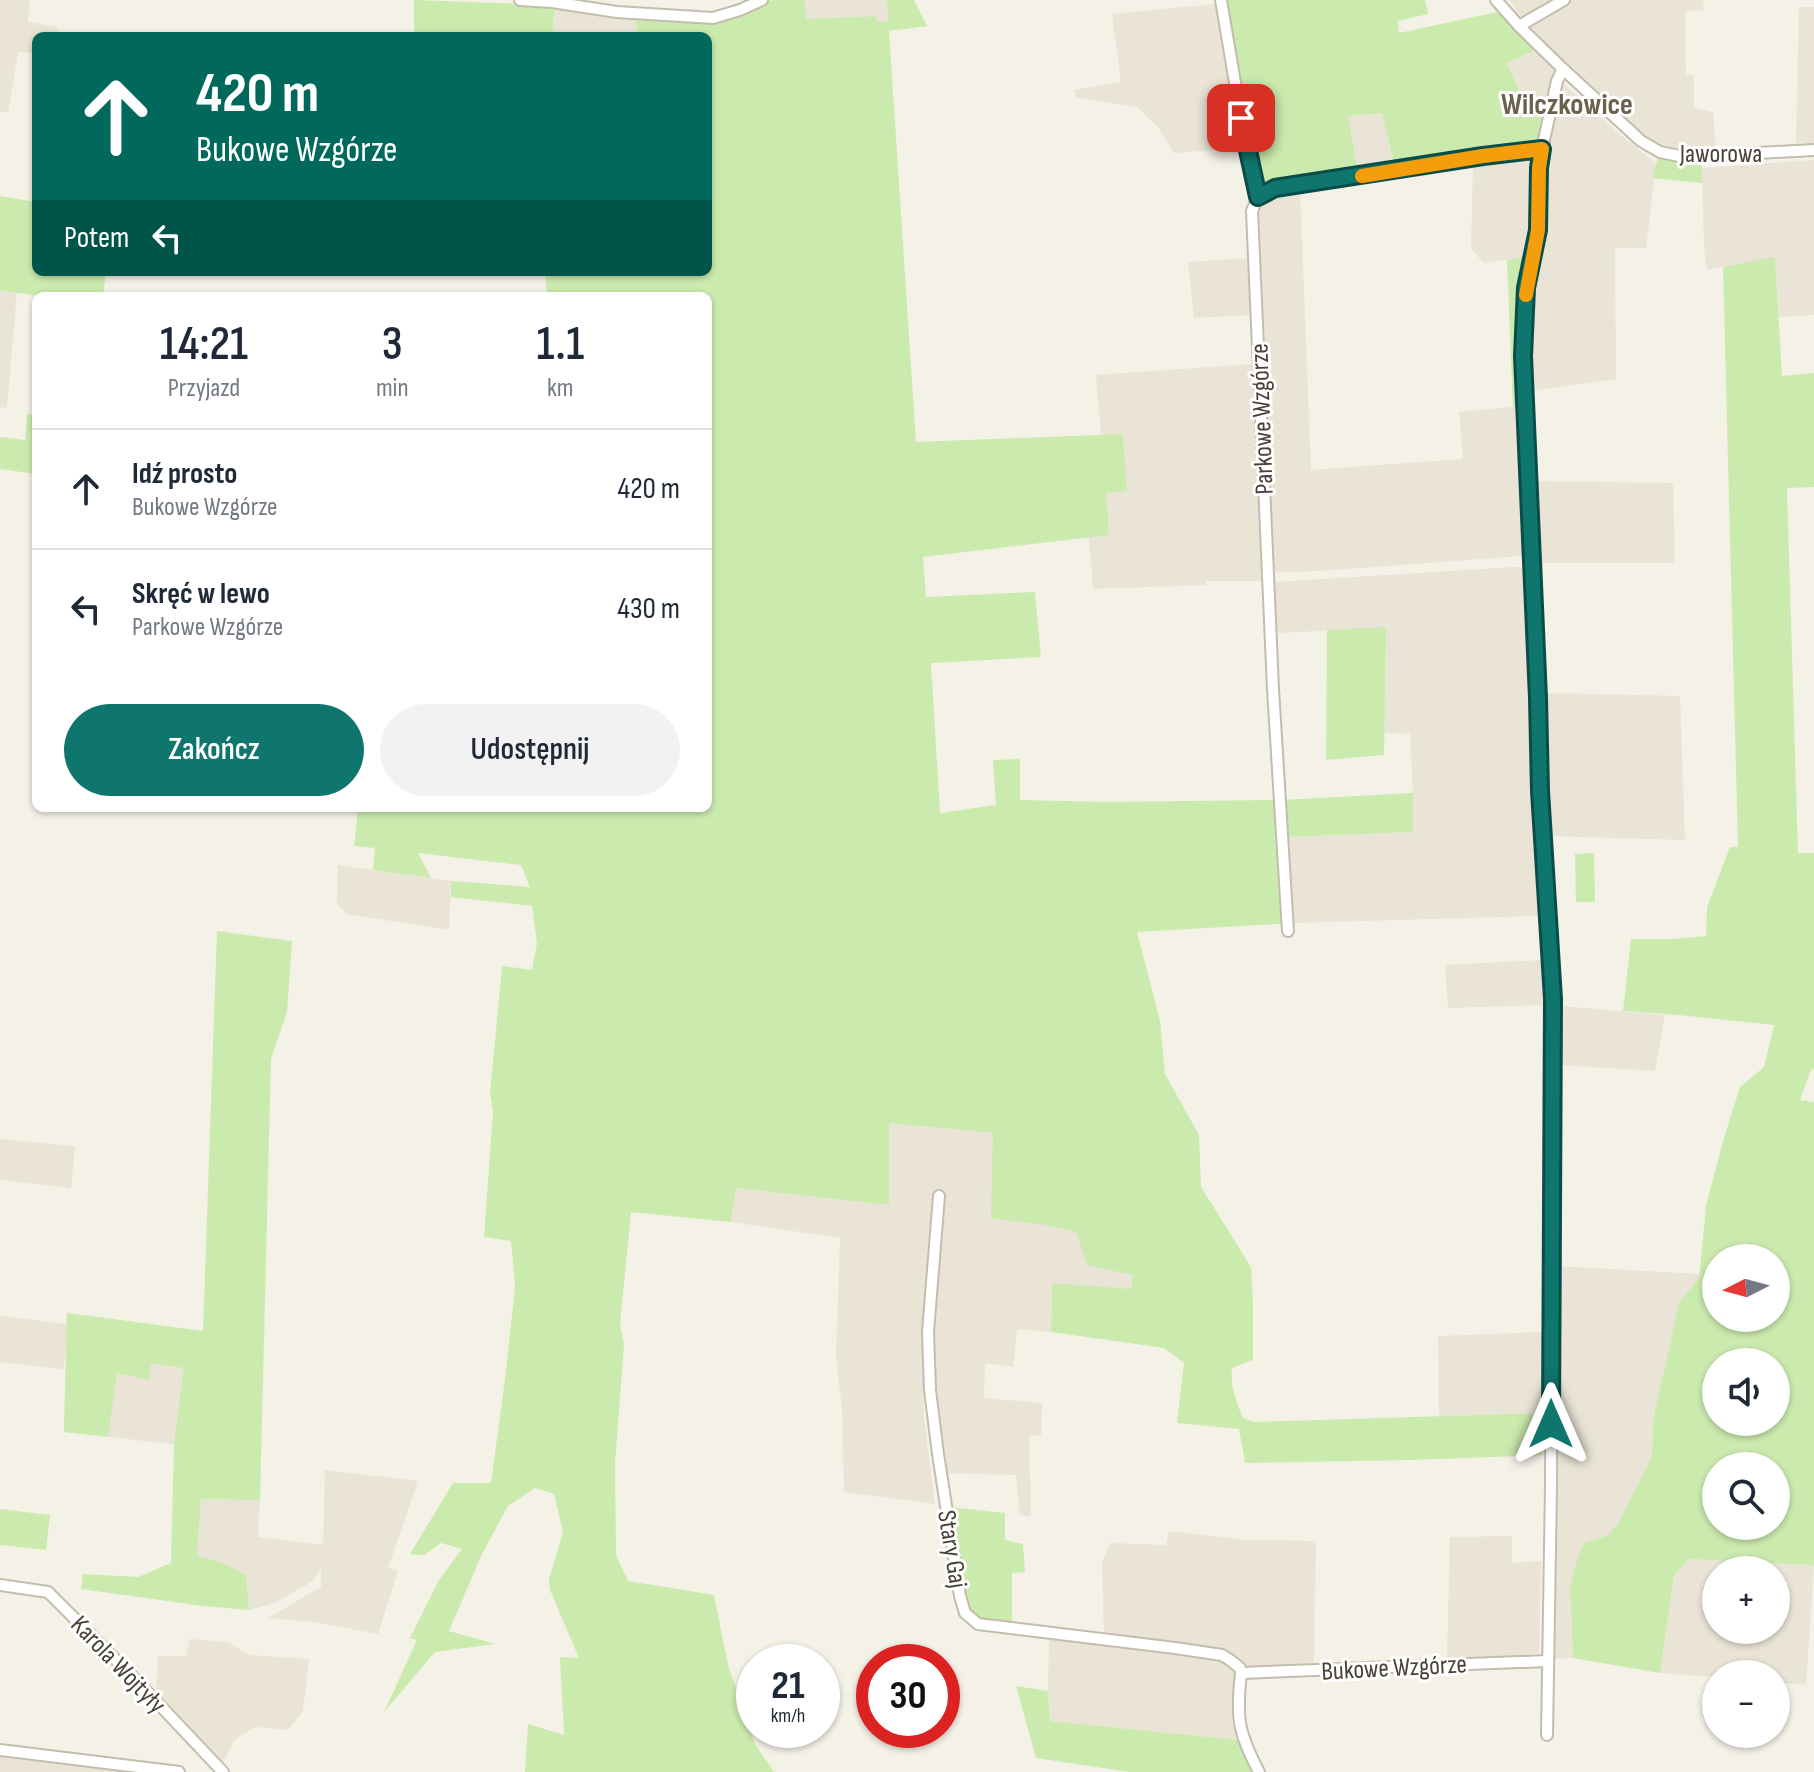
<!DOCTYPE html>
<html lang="pl">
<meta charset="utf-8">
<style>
:root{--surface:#fff;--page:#f2f2f3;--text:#1f2937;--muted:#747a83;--line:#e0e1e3;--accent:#0f766e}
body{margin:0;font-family:"Sofia Sans Condensed",sans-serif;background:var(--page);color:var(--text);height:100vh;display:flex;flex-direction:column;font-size:30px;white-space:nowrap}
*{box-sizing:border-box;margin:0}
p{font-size:26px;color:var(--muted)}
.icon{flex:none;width:44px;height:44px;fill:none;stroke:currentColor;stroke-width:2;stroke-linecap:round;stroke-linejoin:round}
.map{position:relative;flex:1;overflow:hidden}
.panel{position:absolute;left:32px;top:292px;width:680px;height:520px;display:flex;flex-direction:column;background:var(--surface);border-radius:12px;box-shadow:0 2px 6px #0004}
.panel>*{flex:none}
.hud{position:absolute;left:32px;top:32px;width:680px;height:244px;border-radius:12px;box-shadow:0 2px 6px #0004;background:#00695c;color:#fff;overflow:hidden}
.needle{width:52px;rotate:264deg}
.tools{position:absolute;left:1702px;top:1244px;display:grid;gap:16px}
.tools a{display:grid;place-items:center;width:88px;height:88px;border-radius:50%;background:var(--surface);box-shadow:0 2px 6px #0004;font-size:40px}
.speed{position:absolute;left:736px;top:1644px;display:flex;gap:16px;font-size:40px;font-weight:700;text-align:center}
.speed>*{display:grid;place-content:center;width:104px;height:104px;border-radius:50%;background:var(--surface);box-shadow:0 2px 6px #0004;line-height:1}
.speed small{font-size:20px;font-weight:400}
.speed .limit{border:12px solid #d22;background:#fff;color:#111}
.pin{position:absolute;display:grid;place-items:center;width:68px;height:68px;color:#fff;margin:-34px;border-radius:16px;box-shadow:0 4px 12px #0006}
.me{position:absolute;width:88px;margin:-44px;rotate:0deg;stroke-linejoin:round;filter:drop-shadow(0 0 6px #0008)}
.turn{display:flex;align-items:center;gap:28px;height:168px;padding:0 32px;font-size:36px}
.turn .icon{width:104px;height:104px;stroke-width:2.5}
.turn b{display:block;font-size:56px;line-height:68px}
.then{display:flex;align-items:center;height:76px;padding:0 32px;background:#0003;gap:16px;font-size:30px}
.eta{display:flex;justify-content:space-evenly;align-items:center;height:136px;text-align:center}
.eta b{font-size:48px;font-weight:600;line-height:56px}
.cta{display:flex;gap:16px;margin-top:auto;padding:16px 32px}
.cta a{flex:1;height:92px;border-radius:48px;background:var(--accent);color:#fff;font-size:32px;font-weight:600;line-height:92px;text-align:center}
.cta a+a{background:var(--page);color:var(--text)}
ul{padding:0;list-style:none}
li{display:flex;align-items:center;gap:24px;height:120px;padding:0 32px;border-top:2px solid var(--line)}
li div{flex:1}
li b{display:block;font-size:30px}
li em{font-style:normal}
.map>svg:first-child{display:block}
.residential{fill:#e9e4d5;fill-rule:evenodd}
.green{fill:#cbeaae;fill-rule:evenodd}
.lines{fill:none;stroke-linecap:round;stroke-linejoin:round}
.street-casing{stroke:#c3bdac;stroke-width:14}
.street{stroke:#fff;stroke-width:10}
.route-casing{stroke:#0a4d48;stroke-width:20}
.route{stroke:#0f766e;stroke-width:14}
.slow{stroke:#f59e0b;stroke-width:14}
.labels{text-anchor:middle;stroke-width:6;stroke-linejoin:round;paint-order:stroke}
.street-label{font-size:26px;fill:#484236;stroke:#fff}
.quarter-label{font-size:30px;font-weight:bold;fill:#6b614c;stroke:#fff}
</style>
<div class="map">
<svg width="1814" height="1772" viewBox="0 0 1814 1772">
<rect width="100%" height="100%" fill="#f4f1e7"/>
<!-- residential -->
<g class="residential">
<polygon points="0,0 30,0 28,22 58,27 57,36 36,36 36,53 18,52 8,112 0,112"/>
<polygon points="805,0 887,0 888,22 877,22 876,16 806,19"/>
<polygon points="1510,0 1703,0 1704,10 1685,11 1686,74 1694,75 1694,108 1713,112 1716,149 1664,149 1643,135 1574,73 1517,12"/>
<polygon points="1216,4 1244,148 1174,153 1158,127 1137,107 1077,98 1074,90 1121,82 1112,14"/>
<polygon points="555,5 634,17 639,36 552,36"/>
<polygon points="1799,7 1814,7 1814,143 1796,143"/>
<polygon points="1535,50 1558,70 1547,111 1525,104 1507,62"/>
<polygon points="1563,83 1617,132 1656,163 1646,248 1615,248 1616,379 1531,391 1528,331 1531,288 1541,234 1544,170 1554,115"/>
<polygon points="1382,113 1395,167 1358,173 1347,116"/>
<polygon points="1534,155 1535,221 1529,256 1484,263 1471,249 1473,162"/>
<polygon points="1814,160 1814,315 1779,317 1775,258 1707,270 1704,248 1702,168"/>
<polygon points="1300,189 1311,470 1463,459 1459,412 1519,406 1522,556 1333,570 1272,573 1257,213 1265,198 1286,190"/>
<polygon points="1249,258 1252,315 1194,318 1188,262"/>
<polygon points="0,290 17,292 7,408 0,407"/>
<polygon points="1252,364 1262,581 1206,581 1206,585 1093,589 1089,537 1109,535 1105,492 1127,491 1123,434 1101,435 1096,375"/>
<polygon points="1534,481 1673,483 1675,563 1535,563"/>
<polygon points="1528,566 1532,717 1532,828 1538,916 1294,923 1287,837 1413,832 1413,793 1410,734 1384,733 1386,628 1276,633 1274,582"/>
<polygon points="1544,693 1680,696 1685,840 1545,836"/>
<polygon points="338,865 451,881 449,930 347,914 337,904"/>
<polygon points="1541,960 1545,1005 1448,1008 1445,965"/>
<polygon points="1560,1006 1665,1015 1655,1071 1560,1065"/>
<polygon points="889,1123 994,1133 994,1159 1047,1225 1076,1232 1133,1275 1133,1289 1052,1284 1051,1332 1017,1329 1013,1367 985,1363 984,1398 1042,1403 1041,1435 1029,1436 1031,1516 1020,1515 1016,1475 943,1473 935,1395 935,1336 943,1192 934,1193 922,1338 924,1418 935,1504 844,1492 842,1409 836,1356 840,1238 731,1222 736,1188 889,1205"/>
<polygon points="0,1139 75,1146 71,1188 0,1180"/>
<polygon points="1556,1266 1699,1274 1699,1278 1681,1300 1653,1419 1652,1457 1618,1524 1607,1536 1570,1588 1573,1658 1551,1659"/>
<polygon points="67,1313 203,1331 190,1446 64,1432 66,1350 63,1369 0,1362 0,1316 66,1324"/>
<polygon points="1545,1332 1545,1413 1439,1416 1438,1336"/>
<polygon points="325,1470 418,1481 388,1568 398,1571 378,1634 313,1622 268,1618 321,1587 321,1568 313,1581 275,1603 249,1610 246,1575 197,1556 201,1499 260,1500 258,1537 323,1545"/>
<polygon points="1169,1531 1247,1540 1316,1541 1314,1662 1274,1668 1252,1668 1242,1663 1234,1675 1232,1724 1239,1740 1050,1721 1048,1691 1049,1629 1104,1635 1102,1562 1110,1543 1166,1545"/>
<polygon points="1512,1536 1512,1563 1541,1561 1539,1652 1526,1657 1447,1659 1450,1537"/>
<path d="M1688 1559 1814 1565 1806 1685 1776 1682V1674H1716V1677L1660 1673 1674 1576ZM1716 1570H1776V1630H1716Z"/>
<polygon points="190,1639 228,1642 249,1655 309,1659 303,1711 288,1730 255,1727 234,1740 223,1763 156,1693 158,1656 186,1656"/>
<polygon points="0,1757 21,1760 132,1772 0,1772"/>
</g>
<!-- green -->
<g class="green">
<polygon points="414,0 555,5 552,36 414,36"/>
<path d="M776 0H805L806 19 876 16 877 22 888 21 887 0H914L927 26 889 31 916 442 1123 434 1127 491 1106 493 1109 535 923 557 926 597 1035 592 1041 657 931 663 940 813 996 805 993 760 1020 759V800L1107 802 1281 800 1413 793V832L1287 837 1294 923 1137 932 1160 1021 1165 1074 1199 1135 1201 1187 1251 1267 1253 1302V1360L1232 1368C1230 1386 1236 1401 1243 1418L1254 1422 1545 1413 1543 1455 1411 1460 1245 1463 1239 1429 1177 1423 1184 1363 1164 1348 1051 1332 1052 1283 1132 1289 1133 1275 1087 1265 1076 1232 1047 1225 991 1218 993 1133 889 1123V1205L736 1188 731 1222 631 1212 620 1324 624 1345 615 1464 616 1555 628 1581 714 1595 728 1665 755 1744 774 1772H525L528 1724 564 1735 560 1657 579 1658 550 1590 549 1579 563 1532 554 1494 535 1488 508 1506 482 1554 449 1631 495 1644 435 1652 384 1712 417 1640 410 1638 439 1580 462 1549 441 1543 424 1555 410 1554 453 1483H491L506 1372 515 1286 511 1241 484 1237 493 1111 490 1094 502 966 532 970 537 943 532 906 451 897V881L530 887 521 865 418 853 431 878 373 870 375 848 354 846 358 808H708V296H547L545 272H708V36H639L634 17 716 22 769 1Z"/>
<polygon points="1225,0 1425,0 1428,14 1398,21 1399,33 1497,12 1535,50 1507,63 1525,104 1547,111 1536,144 1395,167 1382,113 1348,116 1358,173 1297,181 1261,189 1243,108 1243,90 1239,79"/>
<polygon points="1658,156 1674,162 1702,160 1702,183 1653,178"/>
<polygon points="0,196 36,202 36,272 106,272 103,296 39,296 0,290"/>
<polygon points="1529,256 1520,339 1519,406 1513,407 1507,260"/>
<path d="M1775 257 1782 376 1814 373V487L1787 488 1798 853H1814V1069L1811 1070 1800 1100 1814 1102V1565L1688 1559 1674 1576 1660 1673 1573 1658 1570 1588 1576 1563 1584 1543 1607 1536 1618 1524 1652 1457 1653 1419 1679 1305 1681 1300 1699 1278 1706 1206 1723 1141 1740 1087 1764 1067 1774 1025 1679 1015 1623 1011 1631 939H1674L1706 936 1707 907 1730 847H1738L1723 267ZM1716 1258H1776V1318H1716ZM1716 1362H1776V1422H1716ZM1776 1466V1526H1716V1466Z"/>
<polygon points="27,414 36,415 36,474 0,469 0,437 25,440"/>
<polygon points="1386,627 1384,755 1326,760 1327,630"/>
<polygon points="1594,853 1595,902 1576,902 1575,854"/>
<polygon points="217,931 292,941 287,1012 271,1059 260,1500 201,1499 197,1556 223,1563 246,1575 249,1610 203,1606 81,1589 83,1574 138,1577 171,1563 174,1444 184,1368 151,1363 149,1380 117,1373 108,1437 64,1432 67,1313 203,1331"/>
<path d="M950 1507 1005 1513V1540L1023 1544 1025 1572 1012 1573V1624C990 1621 973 1625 964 1601Z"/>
<polygon points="0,1509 50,1515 46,1550 0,1545"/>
<polygon points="1016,1686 1048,1691 1050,1721 1239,1740 1254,1772 1130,1772 1036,1758"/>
</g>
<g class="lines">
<!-- street casing -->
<g class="street-casing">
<g id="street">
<polyline points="520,0 552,2 617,12 713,18 740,10 762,0"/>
<polyline points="1221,0 1241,118 1258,197"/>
<polyline points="1496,0 1519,26 1563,69 1641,141 1660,152 1684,157 1814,150"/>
<polyline points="1519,26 1564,0"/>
<polyline points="1288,931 1273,689 1252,211 1258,197 1275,188 1483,156 1542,149"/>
<polyline points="939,1196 928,1332 930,1390 938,1454 960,1596 965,1613 978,1624 1175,1648 1222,1655 1230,1660 1240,1668 1241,1673"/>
<polyline points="0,1585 48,1592 135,1679 223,1772"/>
<polyline points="1241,1673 1547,1661"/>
<path d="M1241 1673C1236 1718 1238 1732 1259 1772"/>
<polyline points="1547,1735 1551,1486 1553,999 1540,791 1538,698 1523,356 1526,288 1538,230 1539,168 1542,149 1557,81 1563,69"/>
<polyline points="0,1750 179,1772"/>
</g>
</g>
<!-- street -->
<use href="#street" class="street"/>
</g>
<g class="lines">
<!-- route casing -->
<g class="route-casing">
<polyline id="route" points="1241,118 1258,197 1275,188 1483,156 1542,149 1539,168 1538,230 1526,288 1523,356 1538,698 1540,791 1553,999 1551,1424"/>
</g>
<!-- route -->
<use href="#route" class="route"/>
<!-- slow -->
<polyline class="slow" points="1362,176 1483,156 1542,149 1539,168 1538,230 1526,295"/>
</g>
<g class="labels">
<!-- street labels -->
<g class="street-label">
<text x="1721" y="162">Jaworowa</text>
<text transform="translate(1261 419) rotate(-92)" y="9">Parkowe Wzgórze</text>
<text transform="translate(953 1549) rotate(81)" y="9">Stary Gaj</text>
<text transform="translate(119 1664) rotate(46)" y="9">Karola Wojtyły</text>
<text transform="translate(1394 1667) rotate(-3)" y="9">Bukowe Wzgórze</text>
</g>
<!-- quarter labels -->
<g class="quarter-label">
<text x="1567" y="114">Wilczkowice</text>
</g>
</g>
</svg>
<div class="tools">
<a><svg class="needle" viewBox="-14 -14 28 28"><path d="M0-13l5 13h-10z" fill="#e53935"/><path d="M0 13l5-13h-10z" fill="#747a83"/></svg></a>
<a><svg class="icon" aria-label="sound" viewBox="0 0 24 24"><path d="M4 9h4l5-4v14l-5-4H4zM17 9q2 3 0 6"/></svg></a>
<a><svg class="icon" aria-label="search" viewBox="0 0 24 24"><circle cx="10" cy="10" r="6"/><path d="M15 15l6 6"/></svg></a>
<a>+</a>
<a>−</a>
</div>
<div class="speed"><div>21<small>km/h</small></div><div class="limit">30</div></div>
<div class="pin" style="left:1241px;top:118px;background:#d93025"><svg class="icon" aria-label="arrive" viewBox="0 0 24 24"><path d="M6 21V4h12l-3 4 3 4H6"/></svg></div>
<svg class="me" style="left:1551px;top:1424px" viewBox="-20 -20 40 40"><path d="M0-17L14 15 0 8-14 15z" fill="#0f766e" stroke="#fff" stroke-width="4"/></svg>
<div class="hud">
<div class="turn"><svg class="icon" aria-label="ahead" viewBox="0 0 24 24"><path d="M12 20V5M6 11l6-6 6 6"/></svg><div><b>420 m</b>Bukowe Wzgórze</div></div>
<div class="then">Potem<svg class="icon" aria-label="left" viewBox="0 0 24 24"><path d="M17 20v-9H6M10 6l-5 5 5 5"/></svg></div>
</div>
<section class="panel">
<div class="eta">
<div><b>14:21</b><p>Przyjazd</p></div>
<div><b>3</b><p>min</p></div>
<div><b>1.1</b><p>km</p></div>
</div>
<ul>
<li><svg class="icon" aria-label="ahead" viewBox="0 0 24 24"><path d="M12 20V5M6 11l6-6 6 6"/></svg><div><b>Idź prosto</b><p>Bukowe Wzgórze</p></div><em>420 m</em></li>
<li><svg class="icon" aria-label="left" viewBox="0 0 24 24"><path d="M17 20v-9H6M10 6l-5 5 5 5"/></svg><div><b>Skręć w lewo</b><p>Parkowe Wzgórze</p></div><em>430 m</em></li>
</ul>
<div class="cta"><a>Zakończ</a><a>Udostępnij</a></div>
</section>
</div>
